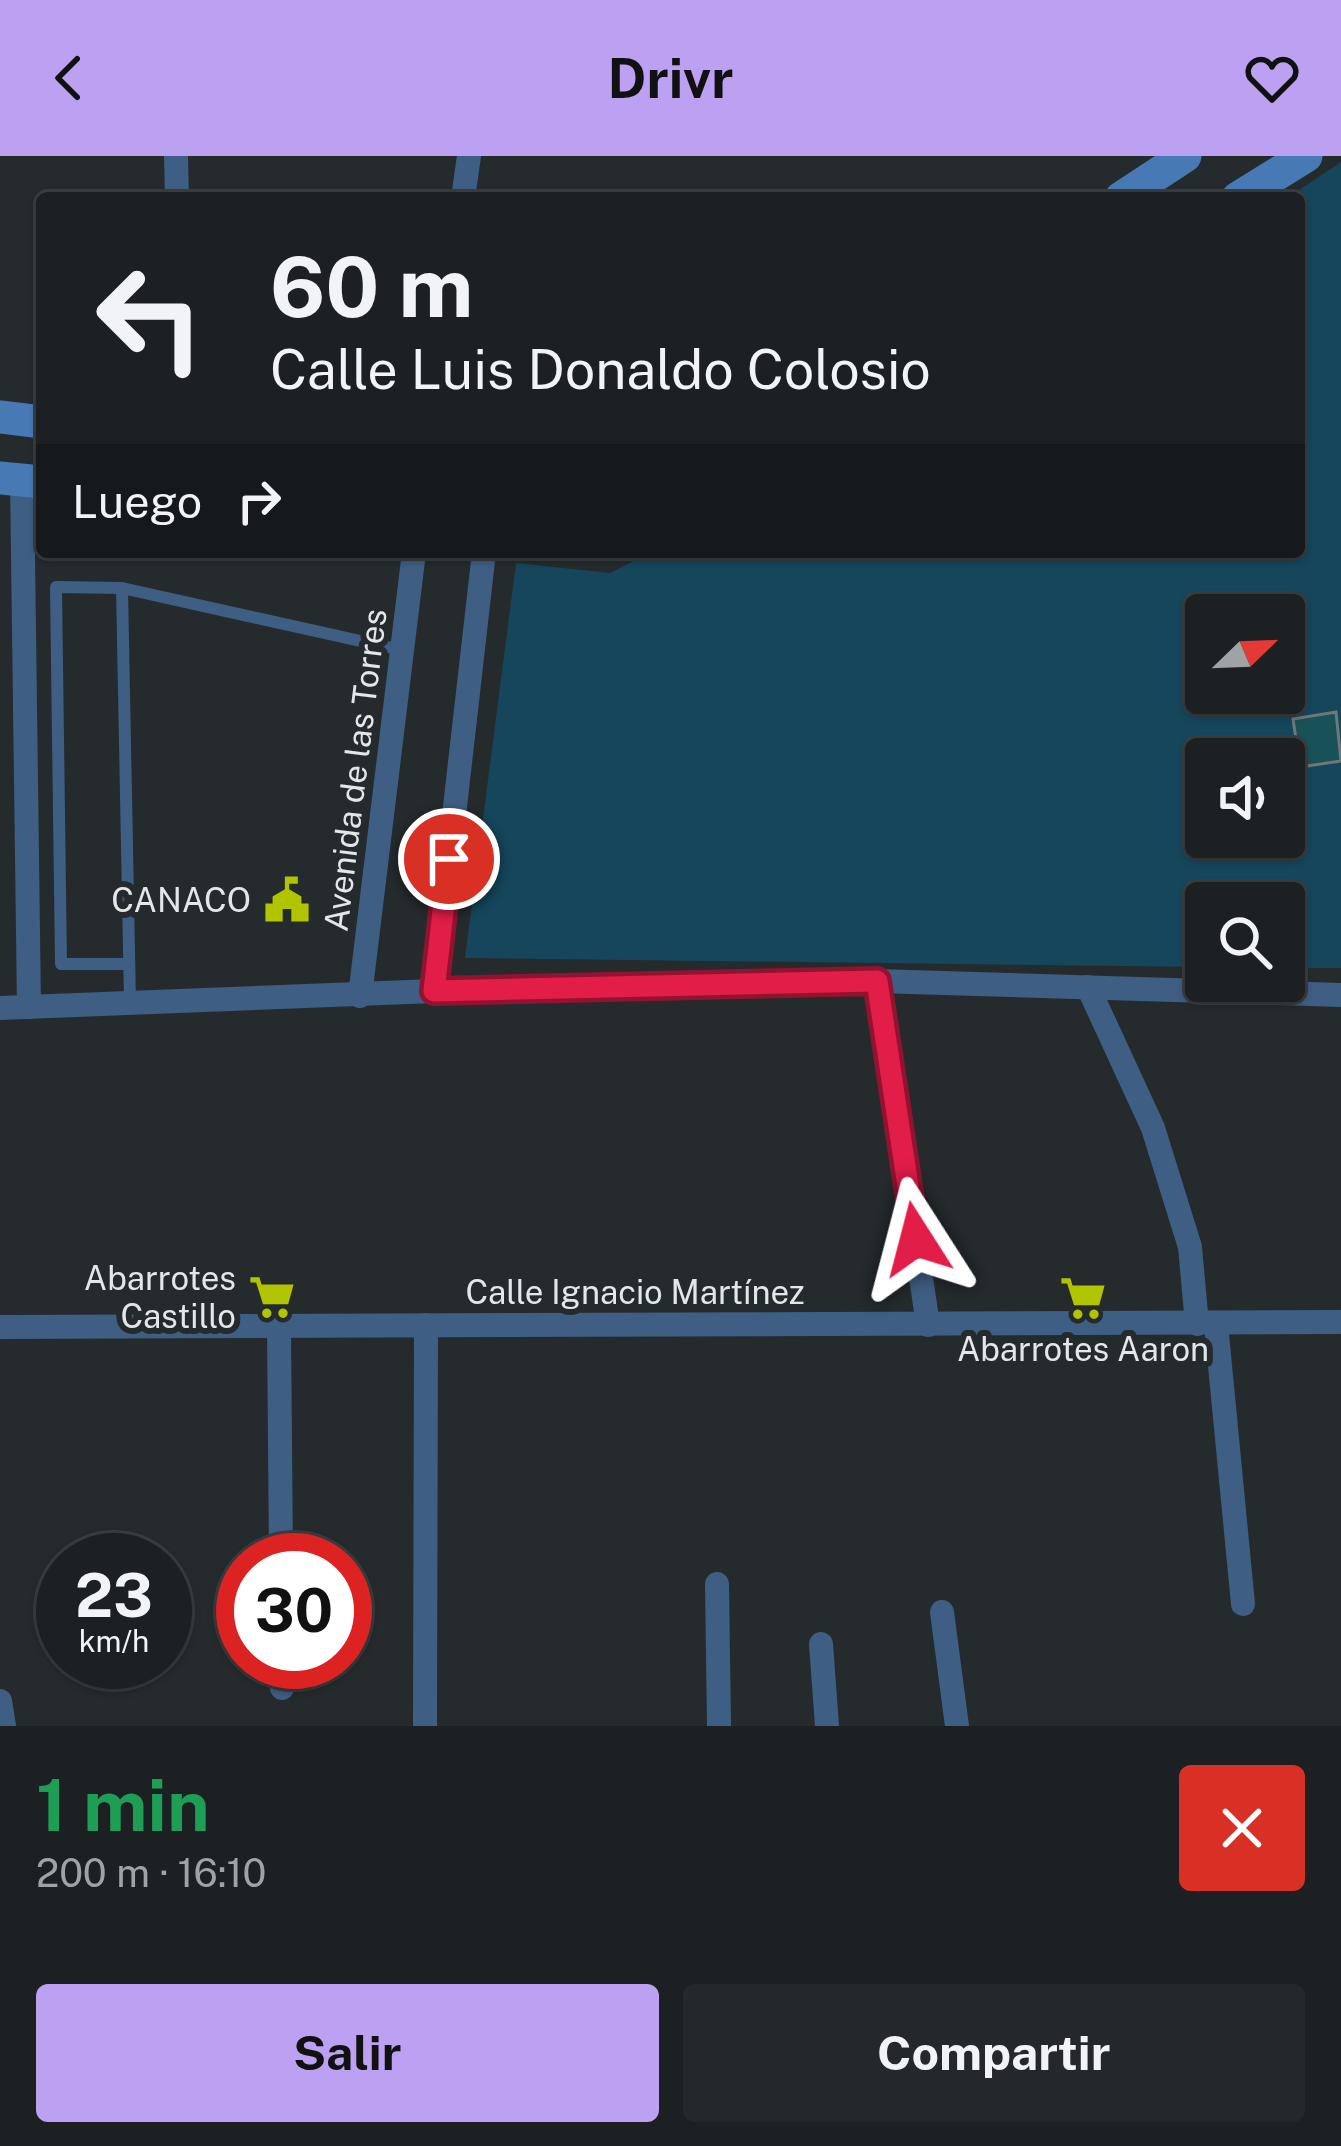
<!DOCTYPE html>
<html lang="es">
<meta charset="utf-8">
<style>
:root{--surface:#1c2022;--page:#25282a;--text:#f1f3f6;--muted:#a0a3a5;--line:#3a3e40;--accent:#bca0f2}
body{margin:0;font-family:"Public Sans",sans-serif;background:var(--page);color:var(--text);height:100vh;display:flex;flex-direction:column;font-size:45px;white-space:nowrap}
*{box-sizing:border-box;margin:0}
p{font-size:39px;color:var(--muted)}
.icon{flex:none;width:66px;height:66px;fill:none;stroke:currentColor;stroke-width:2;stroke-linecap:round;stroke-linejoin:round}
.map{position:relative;height:1570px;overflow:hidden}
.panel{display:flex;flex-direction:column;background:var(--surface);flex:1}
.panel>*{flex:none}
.guide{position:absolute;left:36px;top:36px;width:1269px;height:366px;border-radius:12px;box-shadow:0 3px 9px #0004,0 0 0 3px var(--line);background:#1c2022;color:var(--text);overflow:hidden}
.needle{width:78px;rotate:67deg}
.fabs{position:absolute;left:1185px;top:438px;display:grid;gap:24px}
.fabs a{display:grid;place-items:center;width:120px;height:120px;border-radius:12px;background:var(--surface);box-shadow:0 3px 9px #0004,0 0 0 3px var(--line);font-size:60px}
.speed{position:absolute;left:36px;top:1377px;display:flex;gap:24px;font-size:60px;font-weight:700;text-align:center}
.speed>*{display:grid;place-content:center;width:156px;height:156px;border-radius:50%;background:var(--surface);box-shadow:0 3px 9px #0004,0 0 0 3px var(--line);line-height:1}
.speed small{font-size:30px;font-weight:400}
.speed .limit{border:18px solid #d22;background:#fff;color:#111}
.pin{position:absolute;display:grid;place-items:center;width:102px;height:102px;color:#fff;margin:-51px;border:6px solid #fff;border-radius:50%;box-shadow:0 3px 12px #0007}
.me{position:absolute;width:132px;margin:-66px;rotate:351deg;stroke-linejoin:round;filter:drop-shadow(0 0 9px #0008)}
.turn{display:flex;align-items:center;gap:42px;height:252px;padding:0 36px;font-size:54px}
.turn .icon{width:156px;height:156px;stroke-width:2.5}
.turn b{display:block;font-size:84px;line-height:102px}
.then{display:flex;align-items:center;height:114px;padding:0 36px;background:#0003;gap:24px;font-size:45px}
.round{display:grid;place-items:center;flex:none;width:126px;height:126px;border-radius:12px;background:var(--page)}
.overview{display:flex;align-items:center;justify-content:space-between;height:204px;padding:0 36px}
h1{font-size:72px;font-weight:700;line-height:90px;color:#1e9e55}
.primary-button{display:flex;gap:24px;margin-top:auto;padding:24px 36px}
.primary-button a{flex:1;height:138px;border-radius:12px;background:var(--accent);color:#111;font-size:48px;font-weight:700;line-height:138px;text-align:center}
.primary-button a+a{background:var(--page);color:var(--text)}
header{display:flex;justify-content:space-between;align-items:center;height:156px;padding:0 36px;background:var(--accent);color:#111;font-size:54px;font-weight:700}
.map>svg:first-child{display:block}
.green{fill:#15465b;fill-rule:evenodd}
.building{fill:#195158;stroke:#6f7778;stroke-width:3}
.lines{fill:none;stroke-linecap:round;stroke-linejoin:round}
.lane{stroke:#3e5e83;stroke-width:12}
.street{stroke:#3e5e83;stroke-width:24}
.secondary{stroke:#477ab5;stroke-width:33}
.route-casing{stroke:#92132f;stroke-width:30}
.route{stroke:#e11d48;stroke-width:21}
.labels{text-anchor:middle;stroke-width:12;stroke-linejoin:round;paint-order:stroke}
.street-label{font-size:33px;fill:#e4e7e9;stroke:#252a2d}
.poi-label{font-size:33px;fill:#e4e7e9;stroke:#252a2d;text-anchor:end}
</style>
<header><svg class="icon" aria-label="back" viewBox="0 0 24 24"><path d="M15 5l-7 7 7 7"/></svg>Drivr<svg class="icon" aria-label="heart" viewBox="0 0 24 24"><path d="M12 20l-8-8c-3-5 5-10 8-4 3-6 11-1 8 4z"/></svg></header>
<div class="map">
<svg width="1341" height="1570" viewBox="0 0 1341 1570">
<rect width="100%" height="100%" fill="#252a2d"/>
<!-- green -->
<path class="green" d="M1341 6V812H1284V747H1206V811L465 802 516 407 610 417 651 396H1299V42H1287ZM1206 459H1284V537H1206ZM1206 603H1284V681H1206Z"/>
<!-- building -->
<polygon class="building" points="1336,556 1341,605 1300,611 1293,563"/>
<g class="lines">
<!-- lane -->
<g class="lane">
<polyline points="122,432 56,431 61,808 129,808"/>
<polyline points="130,846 122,432 401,494"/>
</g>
<!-- street -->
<g class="street">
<polyline points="176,0 177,42"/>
<polyline points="463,42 469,0"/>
<polyline points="22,324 29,851"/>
<polyline points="877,825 928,1169"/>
<polyline points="1088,831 1153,972 1190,1091 1197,1168"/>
<polyline points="434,835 484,396"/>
<polyline points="360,840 414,396"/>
<polyline points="0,852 434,835 877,825 1341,839"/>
<polyline points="1216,1168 1243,1448"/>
<polyline points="279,1170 281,1404"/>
<polyline points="0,1171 1341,1166"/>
<polyline points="717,1428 719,1570"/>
<polyline points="942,1456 957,1570"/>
<polyline points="821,1488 827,1570"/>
<polyline points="281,1506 282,1532"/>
<polyline points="0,1545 4,1570"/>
<polyline points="425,1570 426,1169"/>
</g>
<!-- secondary -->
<g class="secondary">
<polyline points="1121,42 1185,0"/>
<polyline points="1238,42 1306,0"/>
<polyline points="0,261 42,266"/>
<polyline points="0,322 42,326"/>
</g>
</g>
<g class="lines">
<!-- route casing -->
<g class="route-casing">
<polyline id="route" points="449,703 434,835 877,825 916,1083"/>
</g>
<!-- route -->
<use href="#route" class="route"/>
</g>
<!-- icons -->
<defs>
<g id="civic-bare" transform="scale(3.6)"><path d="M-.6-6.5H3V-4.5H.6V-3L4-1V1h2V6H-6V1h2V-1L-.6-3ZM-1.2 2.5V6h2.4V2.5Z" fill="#b0c500" stroke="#252a2d" stroke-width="2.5" paint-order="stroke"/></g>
<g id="supermarket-bare" transform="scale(3.6)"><path d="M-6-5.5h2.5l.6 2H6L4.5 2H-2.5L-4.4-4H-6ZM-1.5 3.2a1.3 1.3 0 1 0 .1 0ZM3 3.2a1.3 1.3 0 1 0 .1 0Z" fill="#b0c500" stroke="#252a2d" stroke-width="2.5" paint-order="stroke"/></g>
</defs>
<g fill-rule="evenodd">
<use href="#civic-bare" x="287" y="744"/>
<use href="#supermarket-bare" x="272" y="1141"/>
<use href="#supermarket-bare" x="1083" y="1142"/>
</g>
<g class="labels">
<!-- street labels -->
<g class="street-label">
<text transform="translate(355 614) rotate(-83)" y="12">Avenida de las Torres</text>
<text x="635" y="1148">Calle Ignacio Martínez</text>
</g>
<!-- poi labels -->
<g class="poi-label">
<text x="251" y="756">CANACO</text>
<text x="236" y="1134">Abarrotes<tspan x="236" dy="38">Castillo</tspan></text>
<text x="1083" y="1205" text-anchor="middle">Abarrotes Aaron</text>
</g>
</g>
</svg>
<div class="fabs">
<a><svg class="needle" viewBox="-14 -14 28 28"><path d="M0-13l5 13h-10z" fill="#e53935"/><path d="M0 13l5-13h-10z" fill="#a0a3a5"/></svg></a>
<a><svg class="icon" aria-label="sound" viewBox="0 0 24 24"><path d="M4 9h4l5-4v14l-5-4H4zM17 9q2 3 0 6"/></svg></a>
<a><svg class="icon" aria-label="search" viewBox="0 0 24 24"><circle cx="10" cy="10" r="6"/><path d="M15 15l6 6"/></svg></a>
</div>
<div class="speed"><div>23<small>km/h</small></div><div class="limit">30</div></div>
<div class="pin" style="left:449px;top:703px;background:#d93025"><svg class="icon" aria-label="arrive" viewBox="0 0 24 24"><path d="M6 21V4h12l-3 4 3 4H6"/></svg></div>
<svg class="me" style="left:916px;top:1083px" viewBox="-20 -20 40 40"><path d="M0-17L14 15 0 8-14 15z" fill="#e11d48" stroke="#fff" stroke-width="4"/></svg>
<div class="guide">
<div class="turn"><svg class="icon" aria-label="left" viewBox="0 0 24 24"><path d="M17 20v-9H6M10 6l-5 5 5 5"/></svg><div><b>60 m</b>Calle Luis Donaldo Colosio</div></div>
<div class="then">Luego<svg class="icon" aria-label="right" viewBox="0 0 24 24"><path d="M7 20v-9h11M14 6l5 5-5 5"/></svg></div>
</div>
</div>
<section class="panel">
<div class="overview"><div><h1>1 min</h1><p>200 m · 16:10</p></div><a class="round" style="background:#d93025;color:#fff"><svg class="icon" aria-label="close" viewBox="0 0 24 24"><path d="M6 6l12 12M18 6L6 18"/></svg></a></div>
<div class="primary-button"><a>Salir</a><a>Compartir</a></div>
</section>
